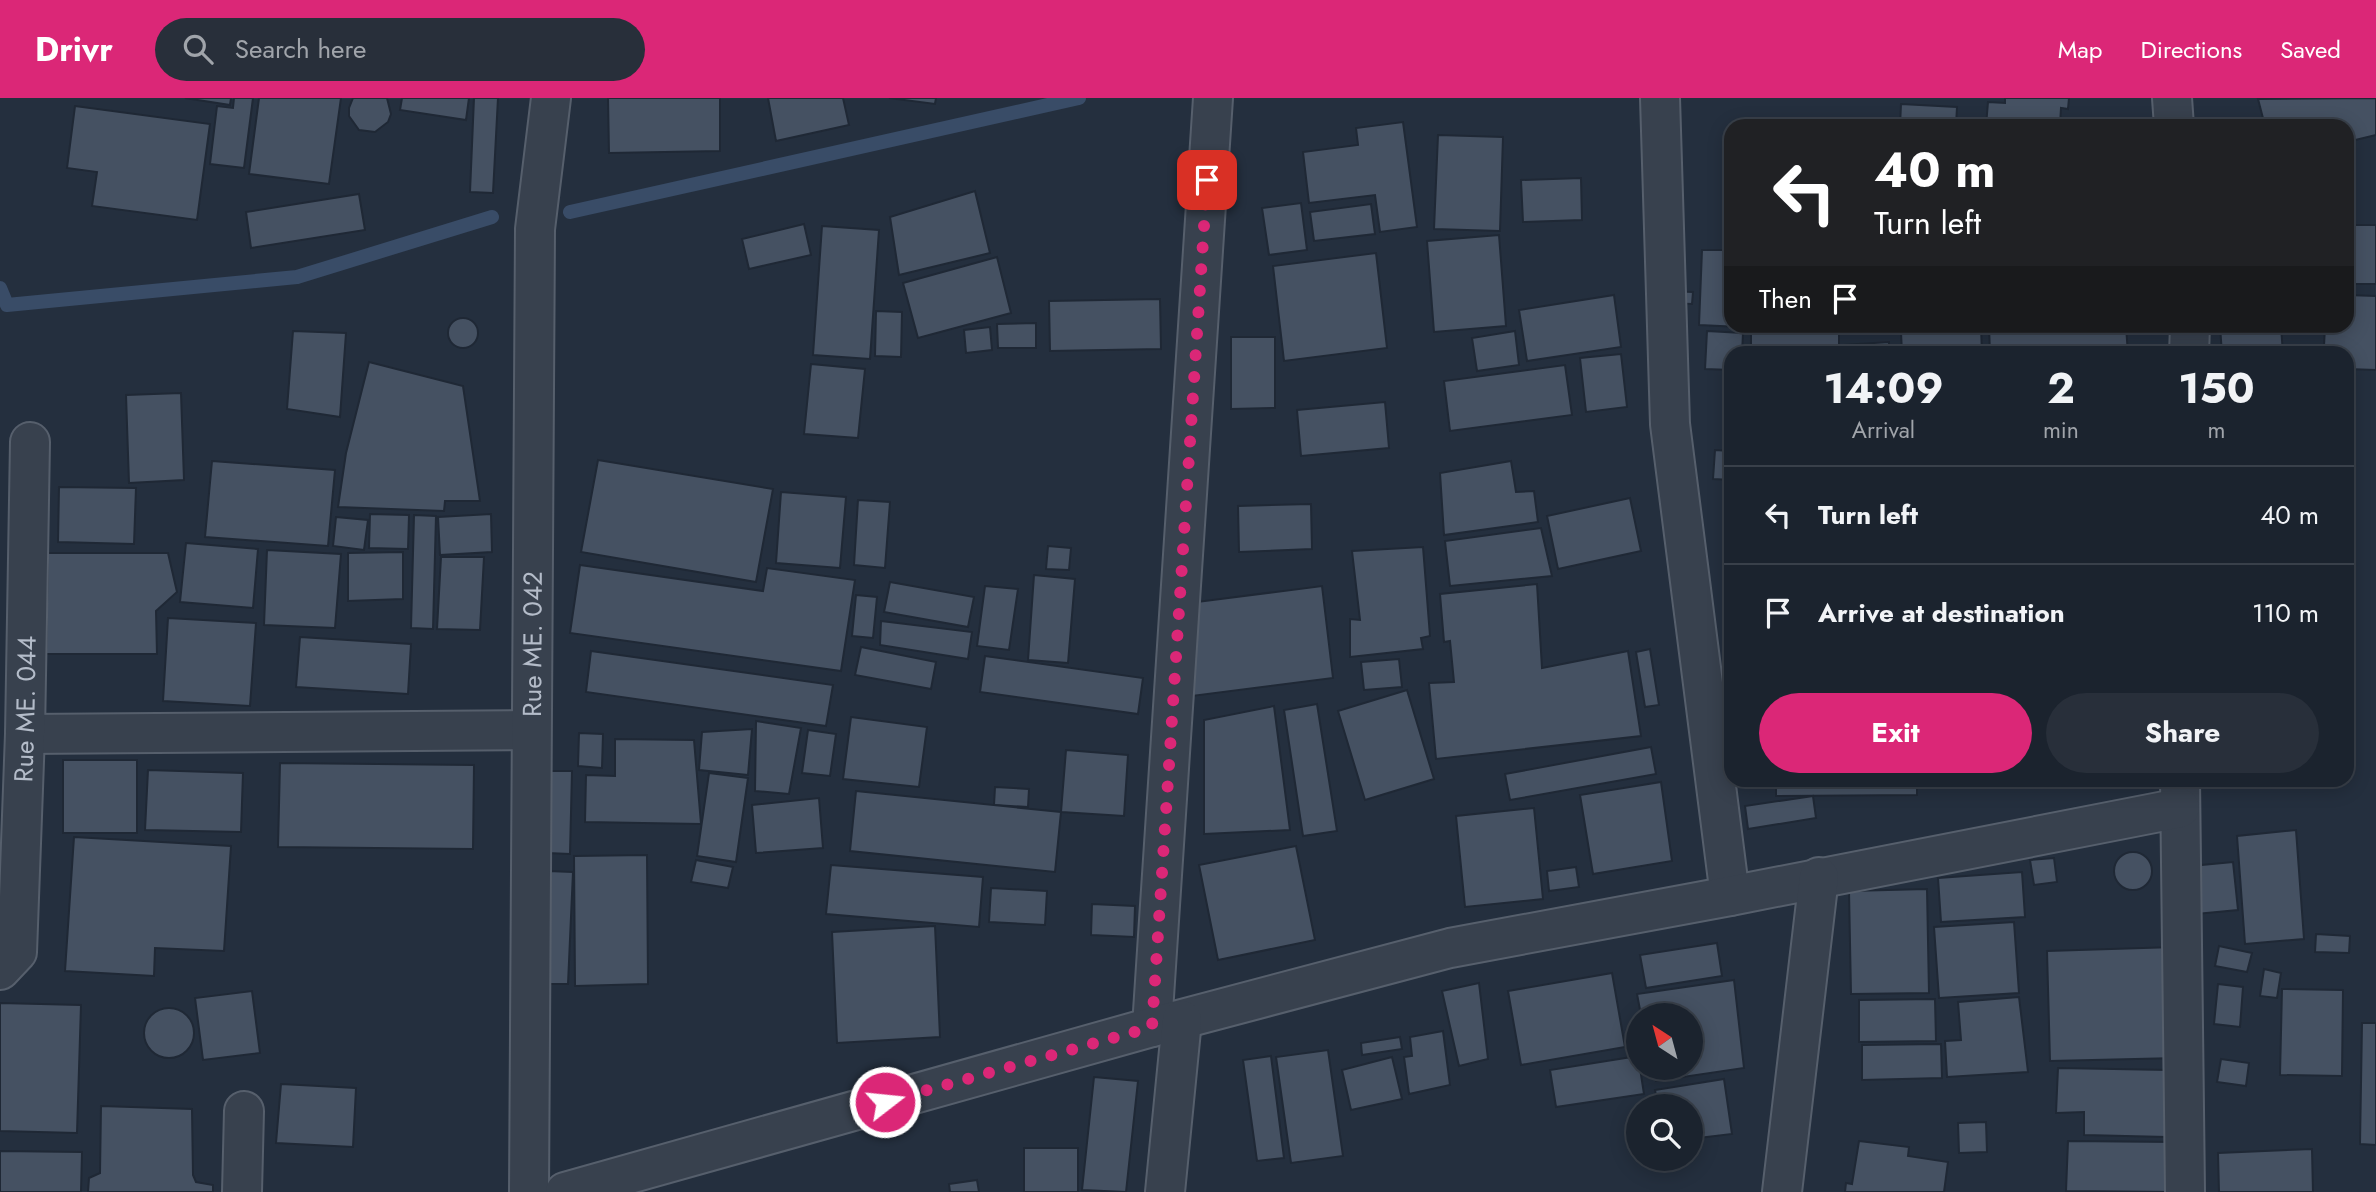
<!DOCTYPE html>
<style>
:root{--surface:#1b232e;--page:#282f3a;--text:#f1f3f6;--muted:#a0a4aa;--line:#39404a;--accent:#db2777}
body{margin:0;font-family:Jost,sans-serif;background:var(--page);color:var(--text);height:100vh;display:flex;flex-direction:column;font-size:26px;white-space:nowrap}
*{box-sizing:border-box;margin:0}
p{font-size:23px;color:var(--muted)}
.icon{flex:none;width:38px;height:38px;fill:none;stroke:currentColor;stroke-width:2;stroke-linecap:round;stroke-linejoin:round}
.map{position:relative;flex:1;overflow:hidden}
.sheet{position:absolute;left:1724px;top:248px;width:630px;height:441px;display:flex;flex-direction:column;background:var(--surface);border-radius:21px;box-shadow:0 4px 18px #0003,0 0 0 2px var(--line)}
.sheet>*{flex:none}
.banner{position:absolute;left:1724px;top:21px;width:630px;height:214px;border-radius:21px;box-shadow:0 4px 18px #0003,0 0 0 2px var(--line);background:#202124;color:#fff;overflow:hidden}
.needle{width:46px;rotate:324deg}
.controls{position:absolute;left:1626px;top:905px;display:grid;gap:14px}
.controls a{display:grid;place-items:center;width:77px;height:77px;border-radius:50%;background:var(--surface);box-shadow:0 4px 18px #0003,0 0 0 2px var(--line);font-size:35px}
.pin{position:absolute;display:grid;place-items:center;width:60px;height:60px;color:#fff;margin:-30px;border-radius:14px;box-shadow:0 4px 10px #0006}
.me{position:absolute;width:77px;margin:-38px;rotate:74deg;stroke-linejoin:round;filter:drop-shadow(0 0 5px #0008)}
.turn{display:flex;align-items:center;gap:24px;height:147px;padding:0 35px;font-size:32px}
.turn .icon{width:91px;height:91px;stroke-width:2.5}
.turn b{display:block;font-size:49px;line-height:60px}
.then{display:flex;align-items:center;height:66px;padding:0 35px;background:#0003;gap:14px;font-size:26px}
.eta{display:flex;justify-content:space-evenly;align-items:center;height:119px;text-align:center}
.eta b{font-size:42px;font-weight:700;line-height:49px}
.primary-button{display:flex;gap:14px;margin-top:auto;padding:14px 35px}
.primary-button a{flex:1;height:80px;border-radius:42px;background:var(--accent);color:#fff;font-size:28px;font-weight:700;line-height:80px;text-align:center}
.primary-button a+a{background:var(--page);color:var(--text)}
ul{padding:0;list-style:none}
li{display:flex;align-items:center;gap:21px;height:98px;padding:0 35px;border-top:2px solid var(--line)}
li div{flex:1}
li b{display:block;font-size:26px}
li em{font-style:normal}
header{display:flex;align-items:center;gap:42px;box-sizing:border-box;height:98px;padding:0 35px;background:var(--accent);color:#fff}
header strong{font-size:33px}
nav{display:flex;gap:38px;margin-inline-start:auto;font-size:24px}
.search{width:490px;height:63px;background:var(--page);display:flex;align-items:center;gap:18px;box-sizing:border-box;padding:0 24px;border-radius:38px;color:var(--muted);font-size:26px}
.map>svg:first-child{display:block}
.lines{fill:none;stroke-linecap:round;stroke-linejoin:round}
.stream{stroke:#394c67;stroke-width:14}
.building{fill:#455162;stroke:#1f2835;stroke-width:2}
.minor-casing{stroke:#565f6c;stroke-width:42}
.minor{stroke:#38414e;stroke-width:38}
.route{stroke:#db2777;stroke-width:12;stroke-dasharray:0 21.6}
.labels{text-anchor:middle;stroke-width:5;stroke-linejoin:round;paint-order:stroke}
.street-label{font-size:26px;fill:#b4bcc9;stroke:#1d2633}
</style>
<header>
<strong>Drivr</strong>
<div class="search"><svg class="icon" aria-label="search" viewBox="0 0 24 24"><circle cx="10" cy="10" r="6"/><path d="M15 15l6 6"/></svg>Search here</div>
<nav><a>Map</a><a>Directions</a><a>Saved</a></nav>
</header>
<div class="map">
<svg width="2376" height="1094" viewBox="0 0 2376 1094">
<rect width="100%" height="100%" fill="#242f3e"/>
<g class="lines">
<!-- stream -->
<g class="stream">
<polyline points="570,114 1079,0"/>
<polyline points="0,190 7,207 297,179 492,119"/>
</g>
</g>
<!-- building -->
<g class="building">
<polygon points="185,0 231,0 230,7"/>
<polygon points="234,0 253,0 244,70 210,66 217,8 233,10"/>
<polygon points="259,0 341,0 329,86 249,76"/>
<polygon points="353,0 387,0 391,16 388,24 375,34 359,32 349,18 349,10"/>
<polygon points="402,0 469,0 466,22 400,12"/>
<polygon points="474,0 498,0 493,95 470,94"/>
<polygon points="608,0 720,0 720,53 609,55"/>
<polygon points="768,0 843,0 849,27 776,43"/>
<polygon points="889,0 936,0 935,6"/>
<polygon points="2005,0 2069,0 2068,11 2061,10 2060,28 1986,28 1988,4 2005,5"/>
<polygon points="2376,0 2376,37 2347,44 2347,28 2265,28 2258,1"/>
<polygon points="1901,6 1957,9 1956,28 1900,28"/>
<polygon points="75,8 210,26 197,122 92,108 97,74 67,70"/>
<polygon points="1403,24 1417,129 1380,134 1375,97 1309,105 1303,54 1358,47 1356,30"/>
<polygon points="1438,37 1503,39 1500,133 1434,131"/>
<polygon points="1581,80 1582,122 1523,124 1521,82"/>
<polygon points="975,93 990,155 899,177 890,119"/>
<polygon points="359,96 365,132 251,150 246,114"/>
<polygon points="1301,105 1307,152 1269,157 1262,110"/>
<polygon points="1371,106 1375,136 1314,143 1310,114"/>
<polygon points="804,126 811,157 749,171 742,141"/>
<rect x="2347" y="127" width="29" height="59"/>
<polygon points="822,128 879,132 870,261 813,257"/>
<polygon points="1499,137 1506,228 1434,234 1427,143"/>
<polygon points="1702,152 1731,152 1731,228 1741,229 1699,227"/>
<polygon points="1376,155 1387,250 1284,263 1273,168"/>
<polygon points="997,159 1011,215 918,240 903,185"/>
<polygon points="1668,193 1693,194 1692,206 1668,205"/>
<polygon points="1614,197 1621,249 1527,263 1519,212"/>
<polygon points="2347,197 2376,198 2376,272 2347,271 2347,256 2335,256 2335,248 2324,248 2325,228 2347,228"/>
<polygon points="1160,201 1161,251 1050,253 1049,203"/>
<polygon points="876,213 902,214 901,259 875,258"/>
<circle cx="463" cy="235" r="15"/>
<polygon points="1036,225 1036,250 998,250 997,226"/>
<polygon points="1981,228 1982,256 1902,256 1901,234"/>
<polygon points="1989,228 2126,228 2128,256 1990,256"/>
<polygon points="2220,228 2281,228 2283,256 2222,256"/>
<polygon points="990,229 992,252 966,255 964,232"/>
<polygon points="1751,232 1839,233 1839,256 1751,256"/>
<polygon points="293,233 346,235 340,319 287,311"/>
<polygon points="1515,233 1519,267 1477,273 1472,240"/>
<polygon points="1707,233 1743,235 1742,256 1731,256 1731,272 1705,271"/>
<polygon points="1231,239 1275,239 1275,310 1231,311"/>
<polygon points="1889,244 1889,256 1844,256 1844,247"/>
<polygon points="1621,256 1627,309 1586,314 1580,260"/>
<polygon points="369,264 463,288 480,403 445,403 444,413 338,409 346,355"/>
<polygon points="811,266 865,271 858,340 804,336"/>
<polygon points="1565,267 1572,317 1450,333 1444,283"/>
<polygon points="181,295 184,382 129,385 126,297"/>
<polygon points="1385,304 1389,350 1301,358 1297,312"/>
<polygon points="1715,352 1731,353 1731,382 1713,381"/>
<polygon points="598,362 773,391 756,484 581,454"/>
<polygon points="212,363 335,372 328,448 205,439"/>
<polygon points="1511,363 1516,394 1534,393 1538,424 1444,437 1440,375"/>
<polygon points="59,389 136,390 134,446 58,444"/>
<polygon points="781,394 846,399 840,470 776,465"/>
<polygon points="1630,400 1641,453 1558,471 1547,418"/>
<polygon points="858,402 890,404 885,470 854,467"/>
<polygon points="1311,406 1312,451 1239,454 1238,408"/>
<polygon points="370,416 409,417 408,451 369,450"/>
<polygon points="491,416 492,454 440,457 438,419"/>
<polygon points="414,417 436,418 433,531 411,530"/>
<polygon points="336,419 368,422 364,452 333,448"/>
<polygon points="1541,430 1552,478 1450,488 1445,443"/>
<polygon points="186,445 258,451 253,510 180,504"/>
<polygon points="1048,448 1071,450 1069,472 1046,471"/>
<polygon points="1423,449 1430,538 1421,540 1423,551 1350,559 1350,521 1360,522 1352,453"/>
<polygon points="267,452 341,456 335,530 264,527"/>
<polygon points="403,454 403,501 348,503 348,455"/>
<polygon points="48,455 168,455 177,494 156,513 157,556 46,556"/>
<polygon points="441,459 484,459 480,532 437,531"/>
<polygon points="580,467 763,493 767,470 855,482 841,573 570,535"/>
<polygon points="1034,477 1075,481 1068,565 1028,562"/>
<polygon points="890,484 974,499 968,529 884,514"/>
<polygon points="1537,486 1542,570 1628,553 1641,638 1436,661 1429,585 1454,584 1450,543 1444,544 1440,496"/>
<polygon points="985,488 1018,491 1009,552 977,548"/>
<polygon points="1322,488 1333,580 1192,598 1181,506"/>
<polygon points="856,497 877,499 873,540 852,538"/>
<polygon points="168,520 256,525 250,608 163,603"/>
<polygon points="881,523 972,534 968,561 880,547"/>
<polygon points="300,539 411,546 408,596 296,589"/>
<polygon points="861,549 936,564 931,591 855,577"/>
<polygon points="1650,551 1659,607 1645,609 1636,554"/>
<polygon points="591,553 833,587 826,628 586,594"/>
<polygon points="985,558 1143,580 1138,616 980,594"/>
<polygon points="1399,561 1402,589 1364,592 1361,564"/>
<polygon points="1407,592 1434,681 1365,702 1338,613"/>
<polygon points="1317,606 1337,733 1303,738 1284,612"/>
<polygon points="1274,608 1290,732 1204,736 1204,622"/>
<polygon points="851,619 927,629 919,689 843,681"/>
<polygon points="756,623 801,630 789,696 755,693"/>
<polygon points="752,631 748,677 699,672 702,634"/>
<polygon points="808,632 836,636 830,678 802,675"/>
<polygon points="579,635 603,636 602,670 578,668"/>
<polygon points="615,641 694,642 701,726 585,724 586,677 615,678"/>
<polygon points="1651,649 1656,676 1510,702 1505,676"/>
<polygon points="1066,652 1128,657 1124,718 1061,714"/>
<rect x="63" y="662" width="74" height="73"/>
<polygon points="280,665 474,667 473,751 278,749"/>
<polygon points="148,672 243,675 241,734 145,732"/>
<polygon points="549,673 572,673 570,756 547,755"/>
<polygon points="709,675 748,680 736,764 697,758"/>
<polygon points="1776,682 1917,682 1917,697 1776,698"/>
<polygon points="1661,684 1672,763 1593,776 1580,697"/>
<polygon points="995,689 1029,691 1028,709 994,707"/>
<polygon points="856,693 1061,714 1055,774 850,753"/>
<polygon points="1813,698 1816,720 1748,731 1745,708"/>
<polygon points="819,700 823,750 756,755 752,707"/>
<polygon points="1534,710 1543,801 1465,809 1456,718"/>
<polygon points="2296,732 2304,841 2245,846 2237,738"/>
<polygon points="74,739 231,748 224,853 155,850 154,878 65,873"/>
<polygon points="1296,748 1315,842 1218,862 1199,767"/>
<circle cx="2133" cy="773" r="19"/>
<polygon points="647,757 648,886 575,888 574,758"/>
<polygon points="2054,760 2057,784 2034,787 2030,762"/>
<polygon points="696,762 733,769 728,790 691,784"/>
<polygon points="2233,764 2238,812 2196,816 2191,768"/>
<polygon points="831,767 983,779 979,829 826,816"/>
<polygon points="1576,769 1579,789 1549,793 1547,773"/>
<polygon points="548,773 573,774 568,886 544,886"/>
<polygon points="2022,774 2025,819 1941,824 1938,780"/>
<polygon points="991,790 1047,793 1045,827 989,824"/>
<polygon points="1927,791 1929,895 1851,896 1849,793"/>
<polygon points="1092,806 1135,808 1134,839 1091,837"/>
<polygon points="2014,824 2019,895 1939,900 1934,829"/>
<polygon points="935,828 940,939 837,945 832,834"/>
<polygon points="2316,836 2350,838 2349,855 2315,854"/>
<polygon points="1717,845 1722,878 1646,890 1640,857"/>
<polygon points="2219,848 2252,855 2247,874 2215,868"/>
<polygon points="2175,849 2178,960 2050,963 2047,853"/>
<polygon points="2264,871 2281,875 2277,900 2260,898"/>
<polygon points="1612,875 1625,949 1521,967 1508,893"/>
<polygon points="1734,882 1744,970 1656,983 1653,970 1690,970 1690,917 1641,917 1637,896"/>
<polygon points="1479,885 1488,961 1459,968 1442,893"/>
<polygon points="2218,886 2243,889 2240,929 2214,926"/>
<polygon points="2282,891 2343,892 2342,978 2280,977"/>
<polygon points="252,893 260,955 203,962 195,900"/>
<polygon points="2019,899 2028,974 1947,979 1945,943 1961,942 1958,904"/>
<polygon points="1935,901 1936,943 1859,944 1859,902"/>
<polygon points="0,905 81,907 77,1035 0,1033"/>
<circle cx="169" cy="935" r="25"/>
<polygon points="2362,925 2376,925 2376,1047 2360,1046"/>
<polygon points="1443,933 1450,987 1409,996 1404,959 1412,958 1410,939"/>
<polygon points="1400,939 1402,951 1362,957 1361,945"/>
<polygon points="1941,946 1942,980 1862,982 1862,947"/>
<polygon points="1328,952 1343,1058 1291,1065 1276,959"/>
<polygon points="1271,958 1284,1060 1257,1063 1243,962"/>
<polygon points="1638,958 1638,970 1640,970 1644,996 1556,1009 1550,972"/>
<polygon points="1392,959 1402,1001 1351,1012 1342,972"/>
<polygon points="2221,961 2249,965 2246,988 2217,984"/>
<polygon points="2058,970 2169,972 2167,1039 2084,1037 2084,1014 2056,1015"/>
<polygon points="1094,979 1138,983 1126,1094 1082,1092"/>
<polygon points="1724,981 1732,1036 1690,1041 1690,1008 1658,1008 1655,992"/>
<polygon points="281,986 356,990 353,1049 276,1045"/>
<polygon points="101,1008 192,1011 193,1077 196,1084 213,1087 213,1094 88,1094 89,1080 100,1075"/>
<polygon points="1986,1024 1987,1054 1959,1055 1958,1025"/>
<polygon points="1859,1043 1909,1049 1908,1058 1948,1064 1944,1094 1845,1094 1846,1085 1852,1086"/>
<polygon points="2068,1043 2175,1044 2174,1094 2066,1093"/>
<rect x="1024" y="1050" width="54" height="44"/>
<polygon points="2312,1051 2313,1094 2219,1094 2218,1055"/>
<polygon points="0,1053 82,1054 81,1094 0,1094"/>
<polygon points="977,1082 979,1094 950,1094 949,1086"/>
</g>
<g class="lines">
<!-- minor casing -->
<g class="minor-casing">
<g id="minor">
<polyline points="1660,0 1670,326 1730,798"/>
<polyline points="2172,0 2174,28"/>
<polyline points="2189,256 2190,228"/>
<polyline points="25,636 531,632"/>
<polyline points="2180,682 2185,1094"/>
<path id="s1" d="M0 872 17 854 25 636 30 344"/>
<polyline points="1152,929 1213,0"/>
<polyline points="242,1094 244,1013"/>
<path id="s2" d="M529 1094 535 131 551 0"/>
<polyline points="565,1094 1152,929 1450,850 1730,798 2180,710"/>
<polyline points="1165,1094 1182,922"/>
<polyline points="1782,1094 1819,779"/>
</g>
</g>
<!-- minor -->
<use href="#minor" class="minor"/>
</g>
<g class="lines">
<!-- route -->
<polyline class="route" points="885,1004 1152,929 1207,82"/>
</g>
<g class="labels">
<!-- street labels -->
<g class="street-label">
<text dy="9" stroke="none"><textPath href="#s2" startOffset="548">Rue ME. 042</textPath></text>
<text dy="9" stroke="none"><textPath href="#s1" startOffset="268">Rue ME. 044</textPath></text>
</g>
</g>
</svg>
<div class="controls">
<a><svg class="needle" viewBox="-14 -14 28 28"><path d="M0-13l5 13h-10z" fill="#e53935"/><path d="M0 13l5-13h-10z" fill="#a0a4aa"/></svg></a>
<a><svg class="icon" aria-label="search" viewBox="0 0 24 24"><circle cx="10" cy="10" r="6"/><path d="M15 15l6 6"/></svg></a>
</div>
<div class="pin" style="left:1207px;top:82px;background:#d93025"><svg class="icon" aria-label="arrive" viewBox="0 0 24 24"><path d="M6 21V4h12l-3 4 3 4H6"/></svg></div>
<svg class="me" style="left:885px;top:1004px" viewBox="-20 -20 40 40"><circle r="17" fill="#db2777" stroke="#fff" stroke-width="3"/><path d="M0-11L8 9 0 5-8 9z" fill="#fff"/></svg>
<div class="banner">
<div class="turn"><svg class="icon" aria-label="left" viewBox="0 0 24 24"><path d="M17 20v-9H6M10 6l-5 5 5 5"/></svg><div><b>40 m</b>Turn left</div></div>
<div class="then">Then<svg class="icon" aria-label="arrive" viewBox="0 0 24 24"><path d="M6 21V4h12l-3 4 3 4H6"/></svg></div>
</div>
<section class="sheet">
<div class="eta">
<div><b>14:09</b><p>Arrival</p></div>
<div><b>2</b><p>min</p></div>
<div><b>150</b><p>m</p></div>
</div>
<ul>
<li><svg class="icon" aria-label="left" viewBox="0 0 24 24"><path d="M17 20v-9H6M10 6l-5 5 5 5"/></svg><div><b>Turn left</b></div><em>40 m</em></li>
<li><svg class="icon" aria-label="arrive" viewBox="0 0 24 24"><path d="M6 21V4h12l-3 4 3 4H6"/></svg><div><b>Arrive at destination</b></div><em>110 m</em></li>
</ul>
<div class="primary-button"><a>Exit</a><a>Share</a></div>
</section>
</div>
